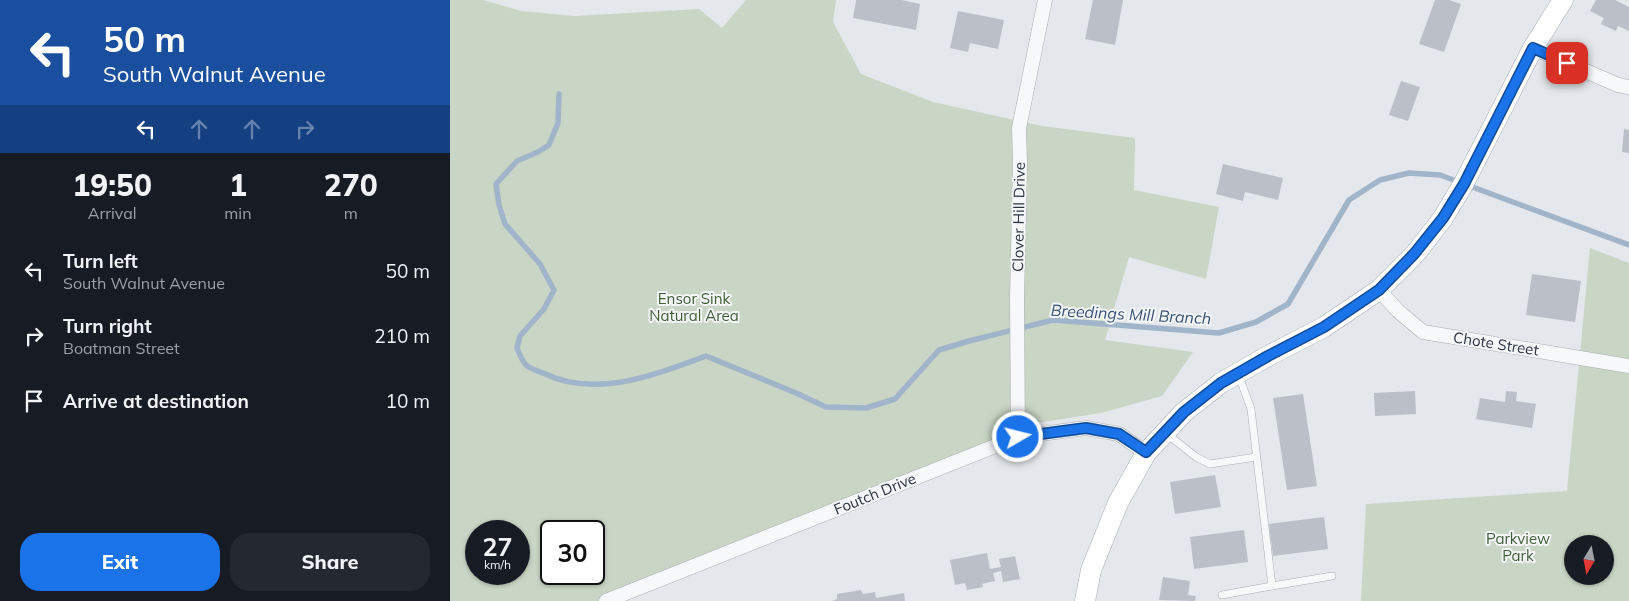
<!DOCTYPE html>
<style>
:root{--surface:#171b24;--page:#242831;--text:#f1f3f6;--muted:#9ea1a6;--accent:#1a73e8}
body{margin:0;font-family:Mulish,sans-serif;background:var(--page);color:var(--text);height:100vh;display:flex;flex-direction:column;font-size:19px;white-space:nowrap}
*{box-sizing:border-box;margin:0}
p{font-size:16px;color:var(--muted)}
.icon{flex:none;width:28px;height:28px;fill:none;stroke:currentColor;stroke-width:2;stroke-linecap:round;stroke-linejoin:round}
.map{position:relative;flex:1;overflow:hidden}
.details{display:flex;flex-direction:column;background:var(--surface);width:450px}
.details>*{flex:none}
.hud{background:#1a4fa0;color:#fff;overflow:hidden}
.needle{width:32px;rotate:190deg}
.tools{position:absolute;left:1114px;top:535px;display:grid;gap:10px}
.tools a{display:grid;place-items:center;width:50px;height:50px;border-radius:50%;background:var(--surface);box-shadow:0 1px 4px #0004;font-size:25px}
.speed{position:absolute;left:15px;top:520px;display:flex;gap:10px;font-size:25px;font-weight:700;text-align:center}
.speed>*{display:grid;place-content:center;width:65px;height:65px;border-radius:50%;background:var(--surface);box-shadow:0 1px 4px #0004;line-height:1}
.speed small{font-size:12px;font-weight:400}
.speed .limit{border:2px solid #111;border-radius:8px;background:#fff;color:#111}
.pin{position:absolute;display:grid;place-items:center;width:42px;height:42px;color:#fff;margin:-21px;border-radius:10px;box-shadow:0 2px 8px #0006}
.me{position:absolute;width:55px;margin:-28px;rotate:82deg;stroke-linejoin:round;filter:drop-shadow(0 0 4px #0008)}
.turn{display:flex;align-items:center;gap:18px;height:105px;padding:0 20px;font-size:22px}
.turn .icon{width:65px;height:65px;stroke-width:2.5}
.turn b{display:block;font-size:35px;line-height:42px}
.lanes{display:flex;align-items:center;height:48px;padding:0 20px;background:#0003;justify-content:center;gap:25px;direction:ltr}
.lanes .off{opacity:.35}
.eta{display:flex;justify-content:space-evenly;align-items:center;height:85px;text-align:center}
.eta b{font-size:30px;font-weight:800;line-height:35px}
.cta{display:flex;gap:10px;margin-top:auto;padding:10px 20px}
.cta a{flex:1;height:58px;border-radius:20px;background:var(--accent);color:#fff;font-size:20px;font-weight:800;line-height:58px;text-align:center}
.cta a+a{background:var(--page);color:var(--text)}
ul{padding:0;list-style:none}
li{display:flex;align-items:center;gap:15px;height:65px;padding:0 20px}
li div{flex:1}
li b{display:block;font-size:19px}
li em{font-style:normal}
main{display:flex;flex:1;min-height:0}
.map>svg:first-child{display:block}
.green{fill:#c9d5c5;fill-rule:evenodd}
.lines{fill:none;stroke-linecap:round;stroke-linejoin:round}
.stream{stroke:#a0b4ca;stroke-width:5.5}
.building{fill:#bbc0c8}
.lane-casing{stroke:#a9aeb5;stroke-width:8}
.street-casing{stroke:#a9aeb5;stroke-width:15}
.secondary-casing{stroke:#a9aeb5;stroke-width:21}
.lane{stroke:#f7f8fa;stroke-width:7}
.street{stroke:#f7f8fa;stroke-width:14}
.secondary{stroke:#fff;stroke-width:20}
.route-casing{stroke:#114b97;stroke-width:12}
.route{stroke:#1a73e8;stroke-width:9}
.labels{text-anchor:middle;stroke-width:4;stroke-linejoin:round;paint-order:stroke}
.street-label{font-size:15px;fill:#2c3443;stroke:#f4f6f8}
.park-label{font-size:15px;fill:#405f39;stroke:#f4f6f8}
.water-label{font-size:16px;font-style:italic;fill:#375276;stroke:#f4f6f8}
</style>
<main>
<section class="details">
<div class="hud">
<div class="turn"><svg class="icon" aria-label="left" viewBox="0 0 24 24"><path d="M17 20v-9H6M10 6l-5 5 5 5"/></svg><div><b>50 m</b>South Walnut Avenue</div></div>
<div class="lanes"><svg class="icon" aria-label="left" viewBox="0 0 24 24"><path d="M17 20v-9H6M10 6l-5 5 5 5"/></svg><svg class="icon off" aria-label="ahead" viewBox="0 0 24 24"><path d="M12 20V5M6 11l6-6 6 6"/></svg><svg class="icon off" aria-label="ahead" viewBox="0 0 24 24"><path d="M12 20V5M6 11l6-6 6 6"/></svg><svg class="icon off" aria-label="right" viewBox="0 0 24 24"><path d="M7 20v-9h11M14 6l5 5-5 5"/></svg></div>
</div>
<div class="eta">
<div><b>19:50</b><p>Arrival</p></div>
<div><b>1</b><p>min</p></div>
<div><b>270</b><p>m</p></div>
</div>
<ul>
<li><svg class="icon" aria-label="left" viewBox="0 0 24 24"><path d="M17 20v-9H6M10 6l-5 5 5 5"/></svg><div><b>Turn left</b><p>South Walnut Avenue</p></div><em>50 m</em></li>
<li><svg class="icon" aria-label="right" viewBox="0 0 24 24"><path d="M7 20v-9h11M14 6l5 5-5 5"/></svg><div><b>Turn right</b><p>Boatman Street</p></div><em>210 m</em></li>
<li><svg class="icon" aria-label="arrive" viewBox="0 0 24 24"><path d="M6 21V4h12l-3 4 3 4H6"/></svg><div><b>Arrive at destination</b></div><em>10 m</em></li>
</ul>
<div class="cta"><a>Exit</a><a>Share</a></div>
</section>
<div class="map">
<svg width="1179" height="601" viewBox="0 0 1179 601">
<rect width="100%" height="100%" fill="#e4e7eb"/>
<!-- green -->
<g class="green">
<path d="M0 0H33L71 11 124 16 249 9 272 28 296 0H386L383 22 411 74 483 102 592 126 685 138 684 190 769 207 756 279 679 257 655 340 743 352 712 396 651 413 580 424 568 429V437L168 601H0ZM26 531H69V574H26ZM101 531H144V574H101Z"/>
<path d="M1140 248 1179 263V601H911L916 504 1117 491ZM1122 544H1155V576H1122Z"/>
</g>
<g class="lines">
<!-- stream -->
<path class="stream" d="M109 94 108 123 99 145 88 152 67 161 46 184 49 205 55 224 90 264 104 290 94 309 70 336 67 348C69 353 72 361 76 365 80 369 88 371 93 373 145 399 205 375 256 356L346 393 376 407 416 408 445 399 489 350 519 341 603 320 769 333 806 322 838 304 899 200 930 180 959 173 990 175 1179 245"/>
</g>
<!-- building -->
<g class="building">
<polygon points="406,0 452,0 470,4 466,30 403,18"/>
<polygon points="643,0 673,0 665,45 635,39"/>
<polygon points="985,0 999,0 1011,4 994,52 969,44"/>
<polygon points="1146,0 1165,0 1179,7 1179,31 1168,26 1166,31 1151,24 1154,18 1140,11"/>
<polygon points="508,11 554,20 548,49 520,43 518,52 500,48"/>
<polygon points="951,81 970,87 958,121 939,115"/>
<polygon points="1174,129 1179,130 1179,153 1172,152"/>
<polygon points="773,164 833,178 828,200 795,192 793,201 766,194"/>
<polygon points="1082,274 1131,281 1125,322 1076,315"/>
<polygon points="965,391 966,414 925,416 924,393"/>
<polygon points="1056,391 1067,392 1066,401 1086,404 1082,428 1026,419 1030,398 1055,402"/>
<polygon points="853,394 867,486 837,490 823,398"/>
<polygon points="765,475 771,507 725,514 720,482"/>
<polygon points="874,517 878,549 823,556 819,524"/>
<polygon points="794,530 798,562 744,569 740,537"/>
<polygon points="537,553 540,569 551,567 549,559 565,556 570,579 553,582 551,571 543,573 545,581 532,584 533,587 517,590 515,583 505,585 500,560"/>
<polygon points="713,577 740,581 738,595 746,596 745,601 709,600"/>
<polygon points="411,590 413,594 425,592 426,598 454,593 455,601 382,601 387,599 387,594"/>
</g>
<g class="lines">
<!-- lane casing -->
<g class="lane-casing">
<g id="lane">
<polyline points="789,376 801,409 822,586 882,576"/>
<polyline points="717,434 746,457 760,464 806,457"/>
<polyline points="772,595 822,586"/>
</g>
</g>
<!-- street casing -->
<g class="street-casing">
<g id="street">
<polyline points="1083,48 1168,85 1179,87"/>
<polyline points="929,290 948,311 973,332 1179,366"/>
<polyline points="568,437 567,299 570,163 569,128 595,0"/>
<polyline points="156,601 568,437 636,428 669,434 696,453"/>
</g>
</g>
<!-- secondary casing -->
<g class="secondary-casing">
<polyline id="secondary" points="635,601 641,570 668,503 696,453 734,412 771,383 818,356 874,327 929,290 965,254 993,218 1014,183 1083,48 1113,0"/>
</g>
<!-- lane -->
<use href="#lane" class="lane"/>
<!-- street -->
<use href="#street" class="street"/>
<!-- secondary -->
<use href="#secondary" class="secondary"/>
</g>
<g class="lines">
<!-- route casing -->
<g class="route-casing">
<polyline id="route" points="568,437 636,428 669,434 696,452 734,412 771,383 818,356 874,327 929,290 964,254 993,218 1014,184 1083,48 1117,63"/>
</g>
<!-- route -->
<use href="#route" class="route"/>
</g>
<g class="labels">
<!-- street labels -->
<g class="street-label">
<text transform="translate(569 217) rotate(-89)" y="5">Clover Hill Drive</text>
<text transform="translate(1046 344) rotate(9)" y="5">Chote Street</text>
<text transform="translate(425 494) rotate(-22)" y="5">Foutch Drive</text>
</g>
<!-- park labels -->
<g class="park-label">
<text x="244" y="304">Ensor Sink<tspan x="244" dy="17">Natural Area</tspan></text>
<text x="1068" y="544">Parkview<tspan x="1068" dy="17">Park</tspan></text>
</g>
<!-- water labels -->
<g class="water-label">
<text transform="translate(681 314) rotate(3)" y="6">Breedings Mill Branch</text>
</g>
</g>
</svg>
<div class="tools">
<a><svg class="needle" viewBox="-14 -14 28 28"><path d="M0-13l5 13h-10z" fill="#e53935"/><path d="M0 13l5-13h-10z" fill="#9ea1a6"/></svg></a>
</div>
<div class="speed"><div>27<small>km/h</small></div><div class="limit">30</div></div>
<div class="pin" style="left:1117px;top:63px;background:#d93025"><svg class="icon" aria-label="arrive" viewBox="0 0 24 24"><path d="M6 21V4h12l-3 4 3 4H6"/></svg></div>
<svg class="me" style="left:568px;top:437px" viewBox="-20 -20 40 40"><circle r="17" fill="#1a73e8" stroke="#fff" stroke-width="3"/><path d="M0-11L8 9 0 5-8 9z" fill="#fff"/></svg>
</div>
</main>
